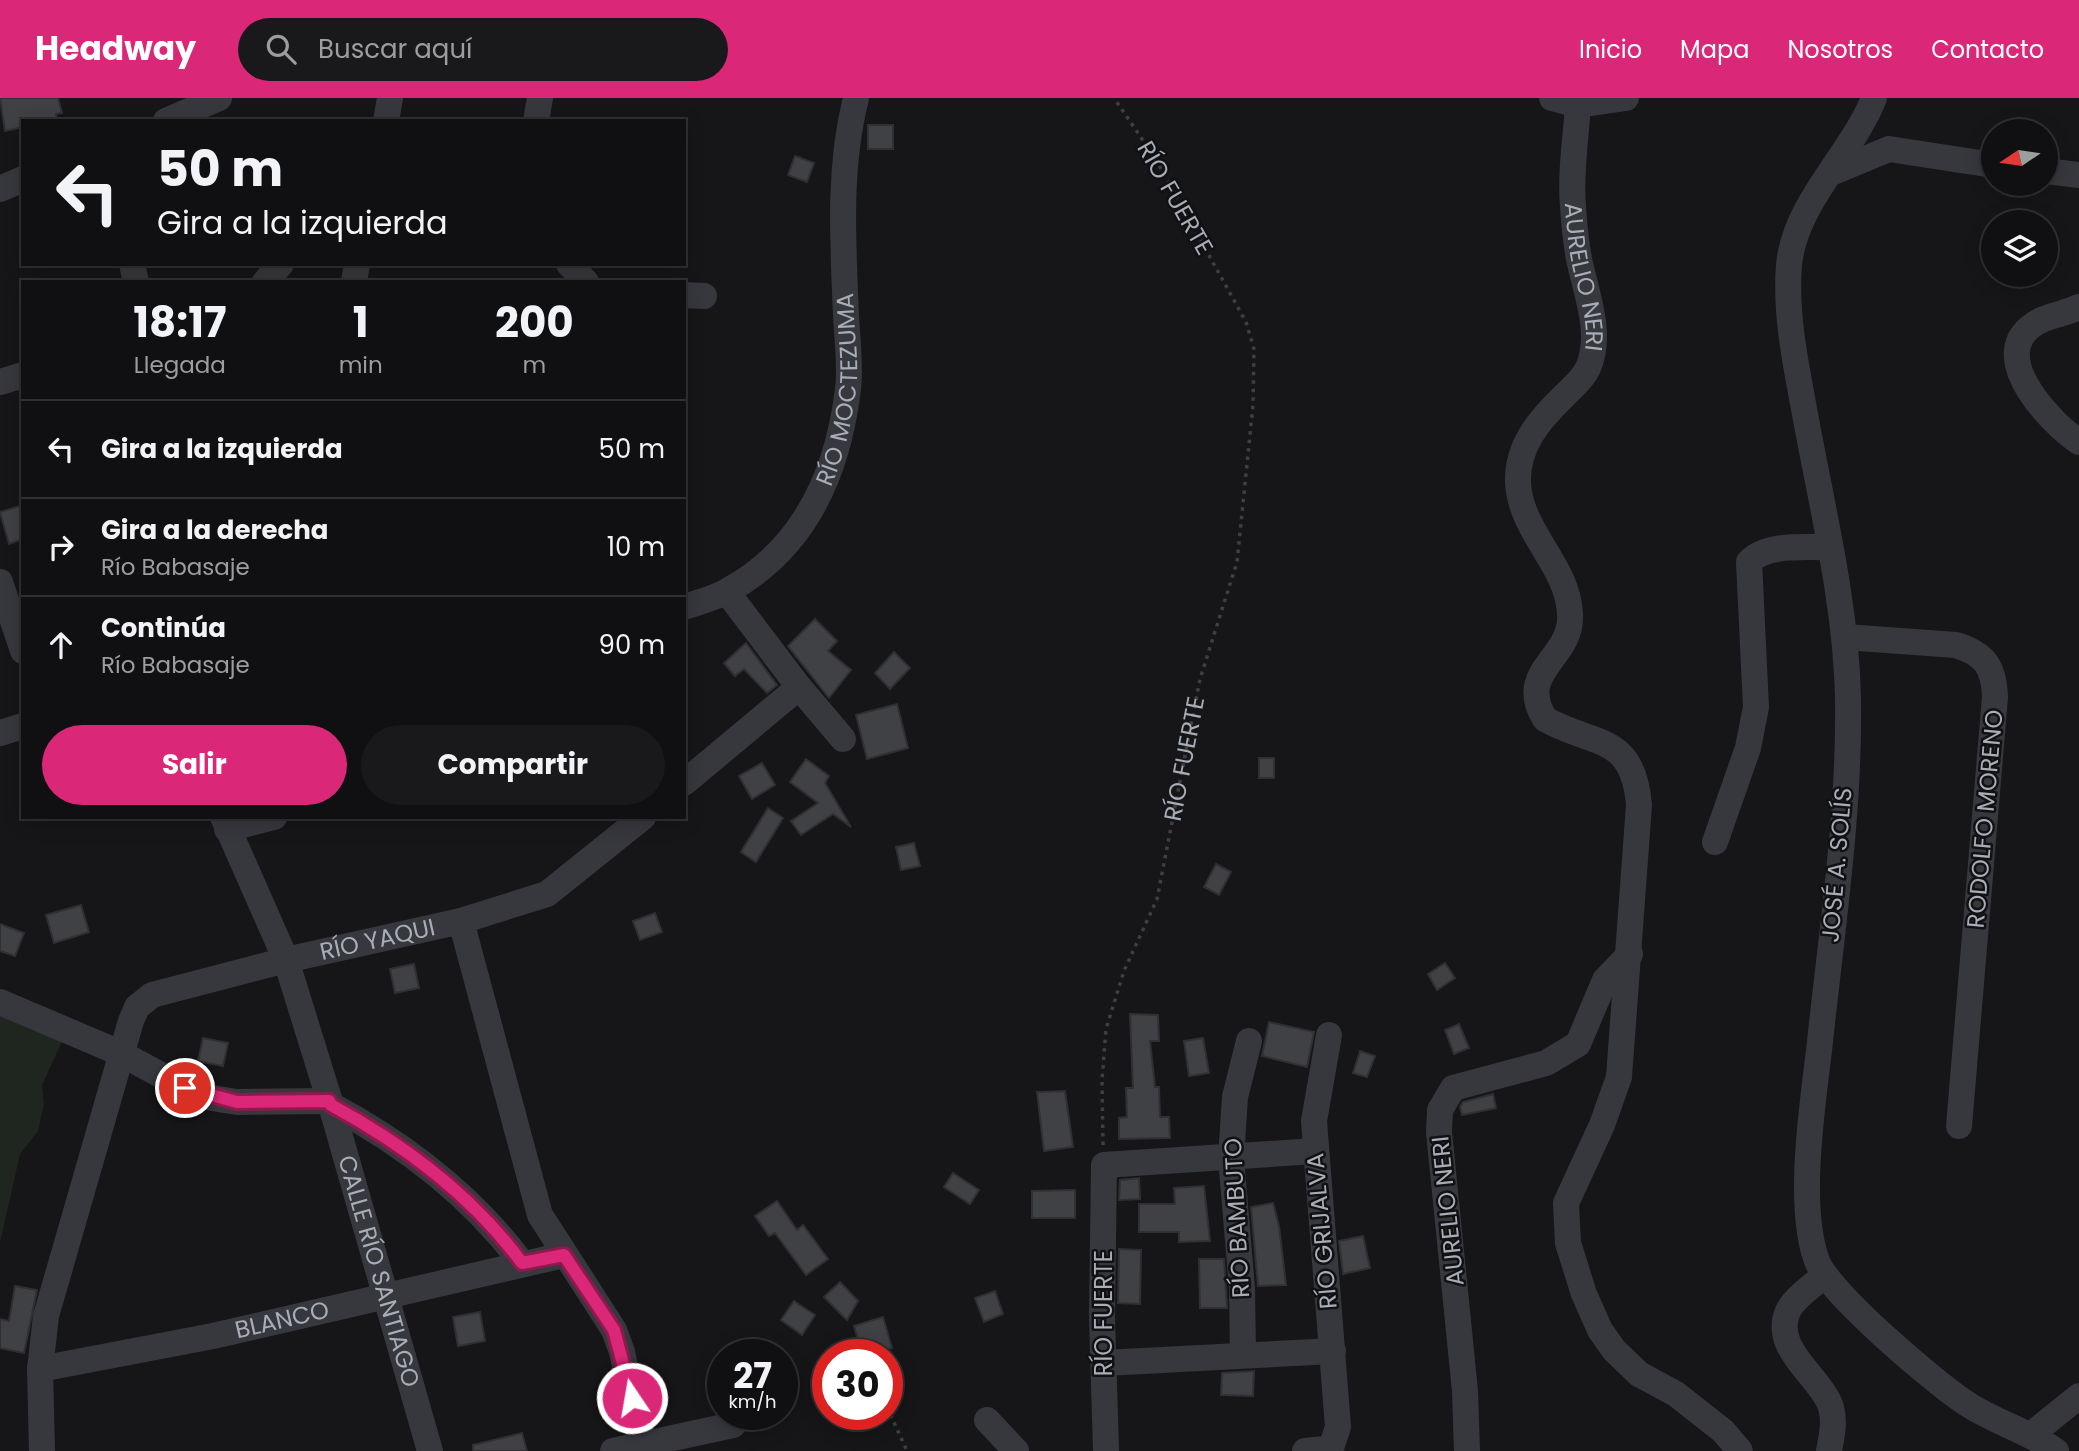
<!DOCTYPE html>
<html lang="es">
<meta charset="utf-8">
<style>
:root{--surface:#101012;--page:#19191b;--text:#f1f3f6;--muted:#9c9d9f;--line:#303032;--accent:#db2777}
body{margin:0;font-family:Poppins,sans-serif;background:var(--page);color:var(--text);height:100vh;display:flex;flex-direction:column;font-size:26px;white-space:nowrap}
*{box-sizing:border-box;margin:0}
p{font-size:23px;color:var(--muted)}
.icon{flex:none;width:38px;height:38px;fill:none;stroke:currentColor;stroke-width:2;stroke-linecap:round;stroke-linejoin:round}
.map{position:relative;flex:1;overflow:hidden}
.details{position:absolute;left:21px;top:182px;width:665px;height:539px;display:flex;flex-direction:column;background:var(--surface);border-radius:0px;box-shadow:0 4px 18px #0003,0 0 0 2px var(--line)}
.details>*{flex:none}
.banner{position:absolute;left:21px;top:21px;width:665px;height:147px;border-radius:0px;box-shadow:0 4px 18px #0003,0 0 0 2px var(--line);background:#101012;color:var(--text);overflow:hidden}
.needle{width:46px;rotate:257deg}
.fabs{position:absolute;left:1981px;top:21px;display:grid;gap:14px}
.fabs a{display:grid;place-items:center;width:77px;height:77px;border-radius:50%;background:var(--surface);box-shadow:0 4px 18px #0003,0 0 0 2px var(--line);font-size:35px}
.speed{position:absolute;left:707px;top:1241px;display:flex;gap:14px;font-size:35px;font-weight:700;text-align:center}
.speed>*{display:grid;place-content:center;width:91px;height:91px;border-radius:50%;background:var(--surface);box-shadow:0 4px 18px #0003,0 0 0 2px var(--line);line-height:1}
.speed small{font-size:18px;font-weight:400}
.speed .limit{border:10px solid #d22;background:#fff;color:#111}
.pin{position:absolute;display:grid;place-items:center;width:60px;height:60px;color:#fff;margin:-30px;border:4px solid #fff;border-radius:50%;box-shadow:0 2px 7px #0007}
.me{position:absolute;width:77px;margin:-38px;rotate:348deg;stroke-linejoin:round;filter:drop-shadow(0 0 5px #0008)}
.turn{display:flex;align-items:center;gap:24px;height:147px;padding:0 21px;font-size:32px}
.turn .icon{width:91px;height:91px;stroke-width:2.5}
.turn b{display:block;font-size:49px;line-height:60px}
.eta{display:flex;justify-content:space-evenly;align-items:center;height:119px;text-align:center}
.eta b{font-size:42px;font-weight:700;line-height:49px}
.action{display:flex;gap:14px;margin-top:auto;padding:14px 21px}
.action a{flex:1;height:80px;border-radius:42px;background:var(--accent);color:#fff;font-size:28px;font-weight:700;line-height:80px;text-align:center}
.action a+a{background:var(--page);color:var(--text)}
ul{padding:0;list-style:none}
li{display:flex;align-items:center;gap:21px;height:98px;padding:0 21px;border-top:2px solid var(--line)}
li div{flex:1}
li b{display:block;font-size:26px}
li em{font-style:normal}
header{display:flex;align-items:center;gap:42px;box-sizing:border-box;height:98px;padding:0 35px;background:var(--accent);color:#fff}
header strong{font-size:33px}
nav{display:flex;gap:38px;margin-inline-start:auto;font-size:24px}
.search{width:490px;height:63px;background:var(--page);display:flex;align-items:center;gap:18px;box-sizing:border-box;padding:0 24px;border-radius:38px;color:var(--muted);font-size:26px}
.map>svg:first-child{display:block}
.green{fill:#1e261f}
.building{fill:#404145;stroke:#303034;stroke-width:2}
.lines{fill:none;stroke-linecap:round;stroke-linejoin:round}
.path{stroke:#3d3f44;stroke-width:3.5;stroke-dasharray:3.5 5;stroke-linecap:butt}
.minor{stroke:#37383d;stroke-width:26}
.route-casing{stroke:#8e194d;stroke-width:18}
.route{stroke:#db2777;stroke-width:12}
.labels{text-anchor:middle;stroke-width:5;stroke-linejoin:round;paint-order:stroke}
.street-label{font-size:24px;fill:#a8adb8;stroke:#111113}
</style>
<header>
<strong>Headway</strong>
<div class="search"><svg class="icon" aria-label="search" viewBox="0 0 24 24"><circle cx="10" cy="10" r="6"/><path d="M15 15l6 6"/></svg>Buscar aquí</div>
<nav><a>Inicio</a><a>Mapa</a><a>Nosotros</a><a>Contacto</a></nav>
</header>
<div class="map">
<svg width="2079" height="1353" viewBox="0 0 2079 1353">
<rect width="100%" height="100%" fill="#161618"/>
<!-- green -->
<polygon class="green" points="0,910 63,941 42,987 44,1006 38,1033 20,1056 0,1145"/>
<!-- building -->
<g class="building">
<polygon points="0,0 58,0 62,15 56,16 58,23 23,23 23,29 5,33"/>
<rect x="868" y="27" width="25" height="24"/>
<polygon points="795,58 814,65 807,84 788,77"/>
<polygon points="23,407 23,441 9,446 0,414"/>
<polygon points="815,521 837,543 828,553 851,572 829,600 788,548"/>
<polygon points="746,545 777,587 767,595 744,571 735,578 724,565"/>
<polygon points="894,554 910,570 890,591 875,575"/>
<polygon points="897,606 908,650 867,661 856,617"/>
<rect x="1259" y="660" width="15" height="20"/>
<polygon points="806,661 829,678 825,685 851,729 833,716 801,737 791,723 818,705 790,684"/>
<polygon points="762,665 775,687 752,701 739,678"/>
<polygon points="768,710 783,720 756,764 741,754"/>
<polygon points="914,745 920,768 901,772 896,749"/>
<polygon points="1216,766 1231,774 1219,797 1204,789"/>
<polygon points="81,807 89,834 54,845 46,817"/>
<polygon points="655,815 662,834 640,842 633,823"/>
<polygon points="0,826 24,835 15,858 0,853"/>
<polygon points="1445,865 1455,880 1437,892 1428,876"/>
<polygon points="414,866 419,890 395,895 390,871"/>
<polygon points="1130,916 1158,917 1159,943 1150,943 1155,989 1159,989 1160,1019 1169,1019 1170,1040 1119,1041 1119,1020 1127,1019 1126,990 1133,990"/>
<polygon points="1269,924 1314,934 1307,969 1262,958"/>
<polygon points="1459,926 1469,950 1454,956 1445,932"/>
<polygon points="203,940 228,945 223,968 198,963"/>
<polygon points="1203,940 1209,975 1189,978 1184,943"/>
<polygon points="1360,953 1375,958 1367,979 1353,975"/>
<polygon points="1065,993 1073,1049 1044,1053 1037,994"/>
<polygon points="1493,996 1496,1010 1462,1017 1460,1009 1463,1004"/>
<polygon points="953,1075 979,1092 970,1106 944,1089"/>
<polygon points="1139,1080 1140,1101 1119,1102 1120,1082"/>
<polygon points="1204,1088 1210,1143 1179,1144 1179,1134 1139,1134 1139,1106 1175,1106 1174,1090"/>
<polygon points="1075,1092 1075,1120 1032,1120 1032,1093"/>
<polygon points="777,1103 797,1132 803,1127 828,1161 806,1177 775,1135 769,1138 755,1118"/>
<polygon points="1273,1105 1279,1128 1286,1187 1258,1188 1251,1109"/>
<polygon points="1363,1138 1370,1170 1343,1176 1339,1143"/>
<polygon points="1119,1151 1141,1152 1140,1206 1118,1205"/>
<polygon points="1199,1161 1224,1161 1227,1210 1200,1210"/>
<polygon points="840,1184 858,1203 847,1222 824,1199"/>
<polygon points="15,1188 37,1192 24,1255 0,1250 0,1221 9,1223"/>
<polygon points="995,1193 1003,1216 984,1224 975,1200"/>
<polygon points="794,1203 815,1217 802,1237 781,1222"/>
<polygon points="480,1214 485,1243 458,1248 453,1219"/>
<polygon points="883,1219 892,1250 862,1256 854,1228"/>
<polygon points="1254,1273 1253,1298 1221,1297 1222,1275"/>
<polygon points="522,1335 527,1353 473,1353 473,1347"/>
</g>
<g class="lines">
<!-- path -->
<g class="path">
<path id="s1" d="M1103 1047 1102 982 1106 931 1124 873 1157 801 1200 581 1237 464 1253 307 1254 251 1246 224 1155 60 1114 0"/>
<polyline points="887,1309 907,1353"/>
</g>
<!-- minor -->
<g class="minor">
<polyline points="1552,0 1578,7 1626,0"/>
<path d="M1874 0C1852 56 1795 104 1789 167 1785 217 1796 267 1805 316 1822 410 1846 504 1848 600 1850 717 1831 837 1819 953 1812 1010 1797 1110 1817 1163 1829 1195 1937 1287 1969 1307 1997 1325 2028 1333 2056 1353"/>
<path id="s2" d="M1578 7C1576 40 1570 75 1573 108 1574 125 1576 144 1579 161 1586 195 1603 236 1588 270 1583 281 1572 290 1564 298 1539 322 1517 348 1518 384 1520 434 1568 467 1570 516 1573 561 1515 572 1545 621 1594 649 1633 635 1639 707L1619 979 1602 1027 1566 1105 1568 1145 1584 1196 1600 1232 1614 1252 1639 1276 1676 1296 1723 1333 1740 1353"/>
<polyline points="166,23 219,0"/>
<polyline points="386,23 390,0"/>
<polyline points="536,23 540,0"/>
<polyline points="2046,73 2079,77"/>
<polyline points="1831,75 1889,51 1993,67"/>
<polyline points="0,91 23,81"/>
<polyline points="132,166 136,184"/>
<polyline points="569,166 586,184"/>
<polyline points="265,184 281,166"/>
<polyline points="354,184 357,166"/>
<polyline points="684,197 704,198"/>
<path d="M2079 209C2063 217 2044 217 2029 230 1991 263 2051 325 2079 344"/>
<polyline points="0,284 23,277"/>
<polyline points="0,484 23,553"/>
<polyline points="727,494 799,589 843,641"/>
<path id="s3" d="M684 509C699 504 716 500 729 492 805 450 838 374 848 291 851 267 847 241 846 217 843 144 838 71 856 0"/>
<path d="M1845 539 1956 547C1985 556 1994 569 1995 599L1959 1028"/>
<polyline points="0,635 23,628"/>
<polyline points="684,685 799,589"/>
<path id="s4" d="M223 719 286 862 331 1007 430 1353"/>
<polyline points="227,731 274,719"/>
<path d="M1715 744 1748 650 1756 609 1749 464C1766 445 1805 450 1829 449"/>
<polyline points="461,823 540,1117 614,1232 622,1254 643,1353"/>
<polyline points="0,904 120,955 185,990 212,1000 237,1004 329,1003"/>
<path d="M331 1007C406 1047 471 1097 522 1165"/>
<path d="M1823 1178C1813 1188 1794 1200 1788 1213 1772 1249 1816 1276 1829 1304 1836 1320 1832 1337 1829 1353"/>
<polyline points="1243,1257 1242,1190 1231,1060 1235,999 1249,943"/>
<polyline points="1104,1265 1333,1253"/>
<path id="s5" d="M40 1271 213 1238 564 1157"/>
<polyline points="987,1322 1016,1353"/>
<polyline points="2032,1336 2079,1298"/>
<path id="s6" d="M42 1353 40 1271 46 1218 131 923 137 909 152 897 286 862 461 823 547 796 643 719"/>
<polyline points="613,1353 733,1327"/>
<polyline points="1106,1353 1102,1219 1104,1067 1315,1053"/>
<polyline points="1305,1353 1325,1351 1332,1347 1338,1329 1314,1023 1329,937"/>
<polyline points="1467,1353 1465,1293 1439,1034 1440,1012 1453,990 1546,965 1578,946 1605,882 1630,856"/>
</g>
</g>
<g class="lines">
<!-- route casing -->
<g class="route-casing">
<path id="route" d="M185 990 237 1004 329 1003 331 1007C405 1047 472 1097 522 1165L564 1157 614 1232 632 1300"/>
</g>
<!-- route -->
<use href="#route" class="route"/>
</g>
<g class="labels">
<!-- street labels -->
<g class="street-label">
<text transform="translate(1175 100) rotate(60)" y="8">RÍO FUERTE</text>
<text dy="8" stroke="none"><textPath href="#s2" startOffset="173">AURELIO NERI</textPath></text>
<text dy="8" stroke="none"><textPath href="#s3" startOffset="290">RÍO MOCTEZUMA</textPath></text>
<text dy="8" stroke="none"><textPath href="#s1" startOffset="399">RÍO FUERTE</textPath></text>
<text transform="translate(1985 721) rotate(-85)" y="8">RODOLFO MORENO</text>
<text transform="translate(1837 767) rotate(-85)" y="8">JOSÉ A. SOLÍS</text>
<text dy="8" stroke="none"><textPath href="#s6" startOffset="709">RÍO YAQUI</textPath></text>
<text transform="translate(1448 1113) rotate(-96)" y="8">AURELIO NERI</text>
<text transform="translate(1237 1120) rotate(-93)" y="8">RÍO BAMBUTO</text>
<text transform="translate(1322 1133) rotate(-95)" y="8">RÍO GRIJALVA</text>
<text dy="8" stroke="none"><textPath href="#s4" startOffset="481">CALLE RÍO SANTIAGO</textPath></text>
<text transform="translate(1104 1215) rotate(-90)" y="8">RÍO FUERTE</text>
<text dy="8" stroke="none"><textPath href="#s5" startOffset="247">BLANCO</textPath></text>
</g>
</g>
</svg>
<div class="fabs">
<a><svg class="needle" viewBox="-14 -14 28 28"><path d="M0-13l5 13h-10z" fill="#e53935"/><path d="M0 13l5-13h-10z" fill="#9c9d9f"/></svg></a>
<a><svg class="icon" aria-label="layers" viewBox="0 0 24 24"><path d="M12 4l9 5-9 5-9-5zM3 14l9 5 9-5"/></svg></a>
</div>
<div class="speed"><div>27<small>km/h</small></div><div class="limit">30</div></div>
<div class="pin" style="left:185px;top:990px;background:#d93025"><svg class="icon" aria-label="arrive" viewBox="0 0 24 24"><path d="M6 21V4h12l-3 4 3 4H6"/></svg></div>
<svg class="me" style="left:632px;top:1300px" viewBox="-20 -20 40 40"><circle r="17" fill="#db2777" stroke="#fff" stroke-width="3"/><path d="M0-11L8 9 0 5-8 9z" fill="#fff"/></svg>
<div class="banner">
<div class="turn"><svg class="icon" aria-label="left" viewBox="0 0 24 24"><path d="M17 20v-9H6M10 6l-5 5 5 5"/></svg><div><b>50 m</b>Gira a la izquierda</div></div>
</div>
<section class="details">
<div class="eta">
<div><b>18:17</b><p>Llegada</p></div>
<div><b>1</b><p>min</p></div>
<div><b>200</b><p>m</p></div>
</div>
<ul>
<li><svg class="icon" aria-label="left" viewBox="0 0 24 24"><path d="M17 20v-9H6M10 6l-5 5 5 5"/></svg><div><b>Gira a la izquierda</b></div><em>50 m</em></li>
<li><svg class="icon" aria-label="right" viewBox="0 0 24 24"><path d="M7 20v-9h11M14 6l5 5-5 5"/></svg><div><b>Gira a la derecha</b><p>Río Babasaje</p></div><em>10 m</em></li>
<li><svg class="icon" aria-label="ahead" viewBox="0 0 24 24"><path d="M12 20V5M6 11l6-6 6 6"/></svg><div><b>Continúa</b><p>Río Babasaje</p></div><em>90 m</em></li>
</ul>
<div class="action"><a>Salir</a><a>Compartir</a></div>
</section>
</div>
